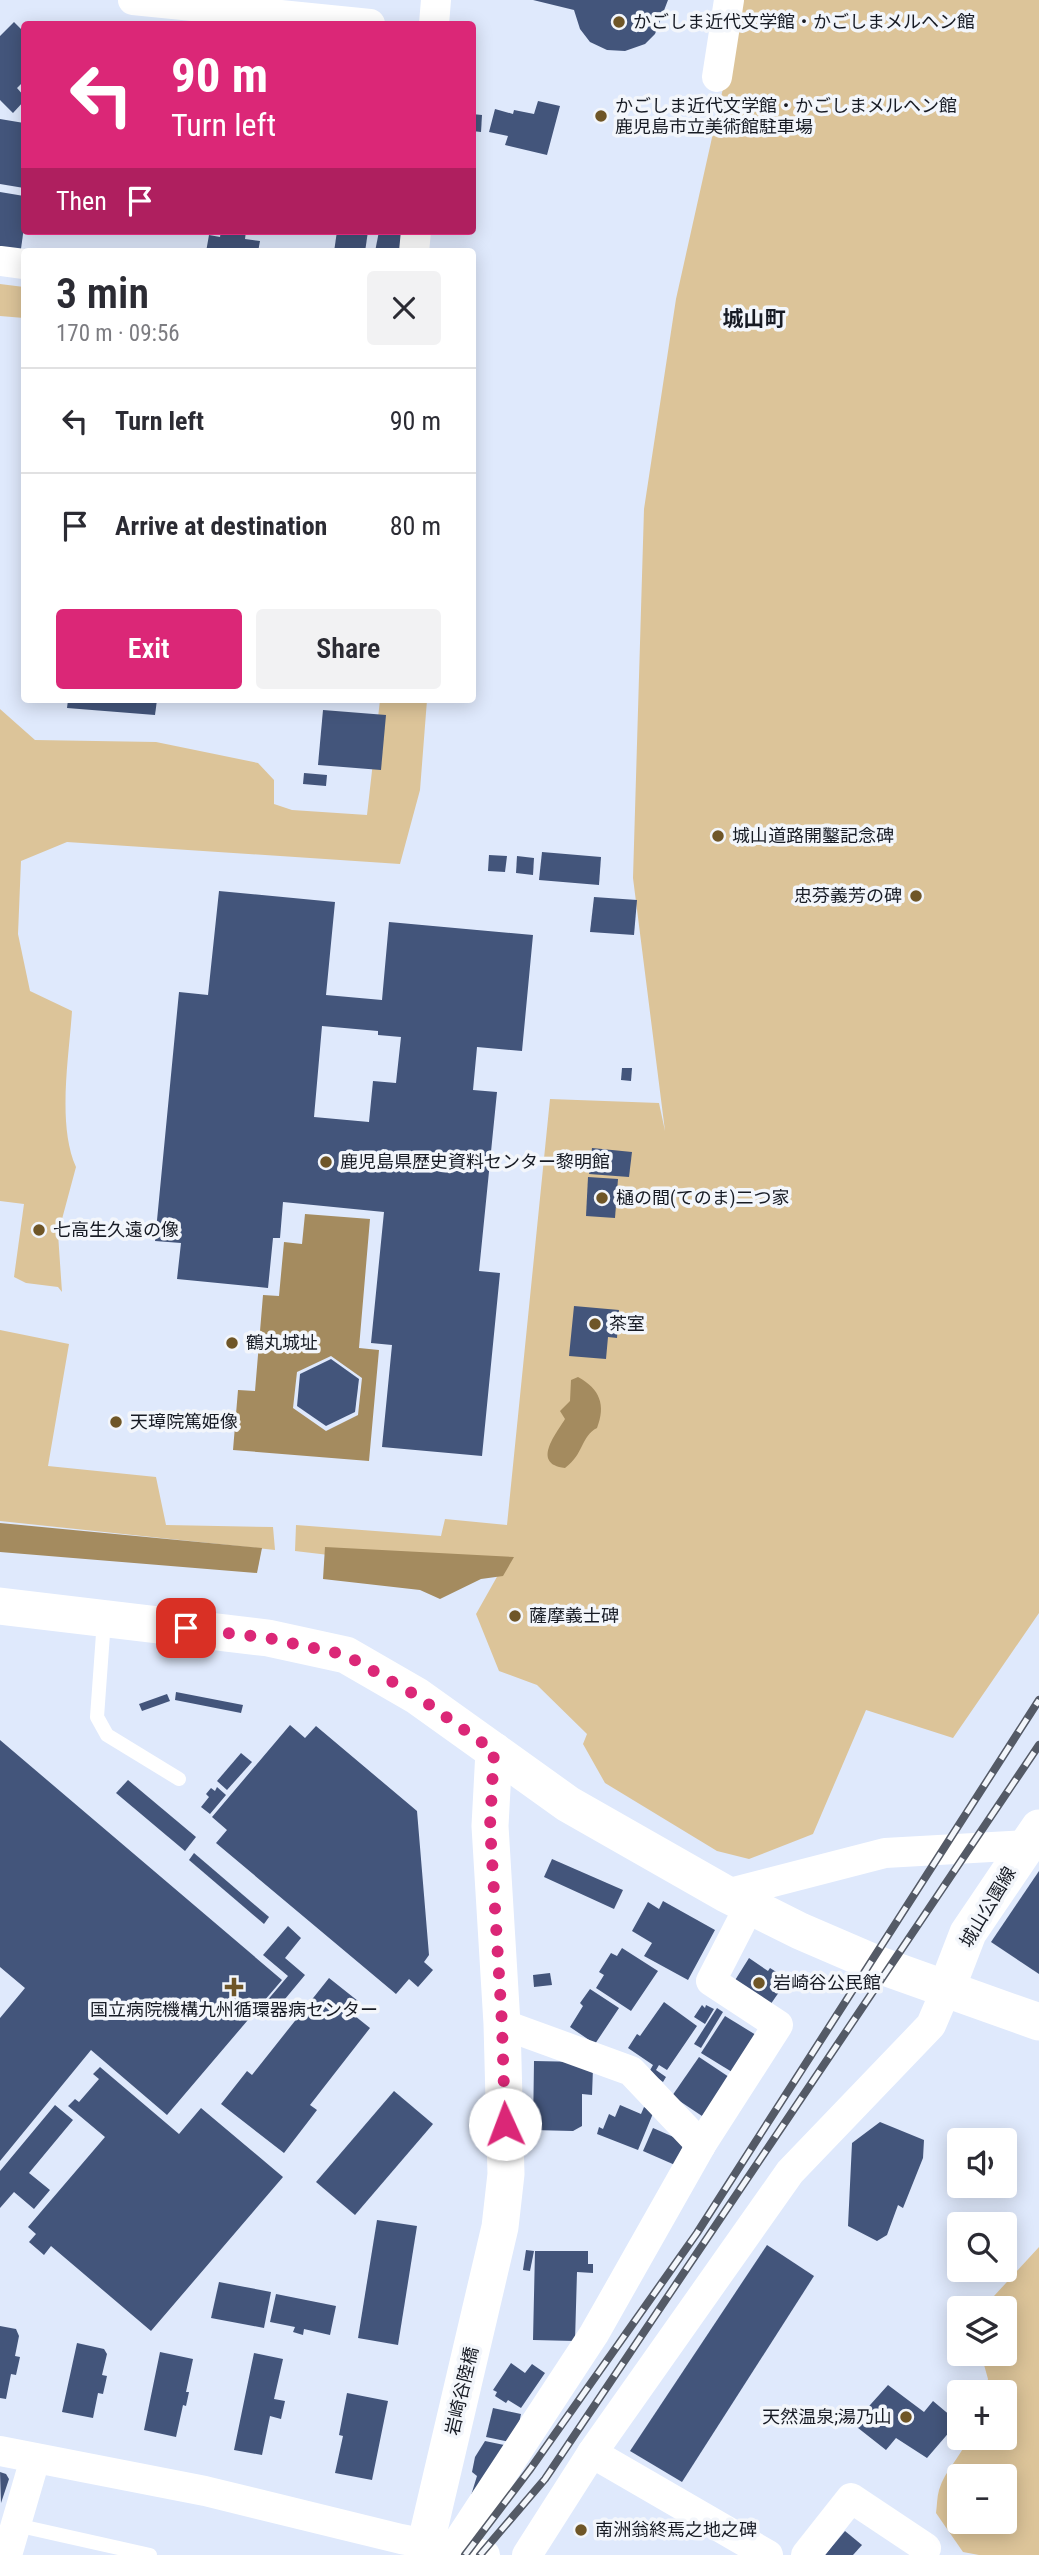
<!DOCTYPE html>
<meta charset="utf-8">
<style>
:root{--surface:#fff;--page:#f2f2f3;--text:#2b2b33;--muted:#7c7c81;--line:#e1e1e2;--accent:#db2777}
body{margin:0;font-family:"Roboto Condensed","Noto Sans JP",sans-serif;background:var(--page);color:var(--text);height:100vh;display:flex;flex-direction:column;font-size:26px;white-space:nowrap}
*{box-sizing:border-box;margin:0}
p{font-size:23px;color:var(--muted)}
.icon{flex:none;width:38px;height:38px;fill:none;stroke:currentColor;stroke-width:2;stroke-linecap:round;stroke-linejoin:round}
.map{position:relative;flex:1;overflow:hidden}
.drawer{position:absolute;left:21px;top:248px;width:455px;height:455px;display:flex;flex-direction:column;background:var(--surface);border-radius:7px;box-shadow:0 4px 18px #0003}
.drawer>*{flex:none}
.top-card{position:absolute;left:21px;top:21px;width:455px;height:214px;border-radius:7px;box-shadow:0 4px 18px #0003;background:#db2777;color:#fff;overflow:hidden}
.fabs{position:absolute;left:947px;top:2128px;display:grid;gap:14px}
.fabs a{display:grid;place-items:center;width:70px;height:70px;border-radius:7px;background:var(--surface);box-shadow:0 4px 18px #0003;font-size:35px}
.pin{position:absolute;display:grid;place-items:center;width:60px;height:60px;color:#fff;margin:-30px;border-radius:14px;box-shadow:0 4px 10px #0006}
.me{position:absolute;width:77px;margin:-38px;rotate:358deg;stroke-linejoin:round;filter:drop-shadow(0 0 5px #0008)}
.turn{display:flex;align-items:center;gap:24px;height:147px;padding:0 35px;font-size:32px}
.turn .icon{width:91px;height:91px;stroke-width:2.5}
.turn b{display:block;font-size:49px;line-height:60px}
.then{display:flex;align-items:center;height:66px;padding:0 35px;background:#0003;gap:14px;font-size:26px}
.round{display:grid;place-items:center;flex:none;width:74px;height:74px;border-radius:7px;background:var(--page)}
.head{display:flex;align-items:center;justify-content:space-between;height:119px;padding:0 35px}
h1{font-size:42px;font-weight:600;line-height:52px}
.primary-button{display:flex;gap:14px;margin-top:auto;padding:14px 35px}
.primary-button a{flex:1;height:80px;border-radius:7px;background:var(--accent);color:#fff;font-size:28px;font-weight:600;line-height:80px;text-align:center}
.primary-button a+a{background:var(--page);color:var(--text)}
ul{padding:0;list-style:none}
li{display:flex;align-items:center;gap:21px;height:105px;padding:0 35px;border-top:2px solid var(--line)}
li div{flex:1}
li b{display:block;font-size:26px}
li em{font-style:normal}
.map>svg:first-child{display:block}
.green{fill:#dcc499;fill-rule:evenodd}
.water{fill:#a48b5f;fill-rule:evenodd}
.building{fill:#43557b;fill-rule:evenodd}
.lines{fill:none;stroke-linecap:round;stroke-linejoin:round}
.service{stroke:#fff;stroke-width:14}
.minor{stroke:#fff;stroke-width:30}
.tertiary{stroke:#fff;stroke-width:37}
.rail-casing{stroke:#545a66;stroke-width:8}
.rail{stroke:#f3f6fb;stroke-width:5;stroke-dasharray:16;stroke-linecap:butt}
.route{stroke:#db2777;stroke-width:12;stroke-dasharray:0 21.6}
.poi-dot{fill:#6f5627;stroke:#f3f6fb;stroke-width:2.5}
.labels{text-anchor:middle;stroke-width:7;stroke-linejoin:round;paint-order:stroke}
.poi-label{font-size:18px;fill:#171b24;stroke:#f3f6fb;text-anchor:start}
.street-label{font-size:18px;fill:#171b24;stroke:#f3f6fb}
.quarter-label{font-size:21px;font-weight:bold;fill:#171b24;stroke:#f3f6fb}
</style>
<div class="map">
<svg width="1039" height="2555" viewBox="0 0 1039 2555">
<rect width="100%" height="100%" fill="#dfe9fc"/>
<!-- green -->
<g class="green">
<polygon points="740,0 1039,0 1039,1613 953,1738 866,1710 813,1834 749,1859 717,1851 605,1783 583,1744 587,1734 537,1685 499,1671 476,1614 498,1575 295,1551 296,1525 441,1536 445,1519 507,1525 550,1099 659,1103 665,1131 633,878 644,509 676,299 732,48"/>
<polygon points="0,284 24,287 24,318 0,316"/>
<path d="M380 700H427L420 790 400 864 67 842 21 861 18 934 30 991 72 1011C69 1057 57 1125 76 1167L58 1234 62 1292 58 1287 26 1283 14 1277 24 1204 0 1201V709L35 740 156 742 258 763 274 780V804L292 810 367 815Z"/>
<polygon points="0,1330 69,1344 48,1466 156,1477 166,1525 273,1527 275,1550 0,1521"/>
<path d="M1039 2247V2555H979L963 2552 936 2513C937 2506 937 2497 939 2490 945 2470 961 2457 968 2438H1004V2392H984L988 2379 981 2354H1004V2308H983ZM1004 2476V2522H959V2476Z"/>
</g>
<!-- water -->
<g class="water">
<path d="M305 1214 370 1219 359 1348 379 1350 369 1461 233 1450 238 1390 255 1391 263 1295 279 1296 284 1242 302 1244ZM331 1356 362 1378 358 1415 326 1431 293 1408 297 1372Z"/>
<path d="M578 1377C600 1389 606 1405 597 1428 581 1436 584 1454 565 1468 531 1464 556 1434 565 1419L560 1411 570 1401 571 1380Z"/>
<polygon points="0,1523 262,1548 257,1573 0,1552"/>
<polygon points="325,1547 514,1557 503,1576 481,1579 440,1599 420,1590 323,1579"/>
</g>
<!-- building -->
<g class="building">
<polygon points="533,0 668,0 655,34 645,44 625,51 607,50 590,42 580,29 574,10"/>
<polygon points="14,22 24,32 24,81 17,88 24,96 24,101 13,113 0,100 0,36"/>
<polygon points="538,101 560,106 547,155 505,145 508,136 489,132 495,109 513,114 514,110 534,114"/>
<polygon points="472,114 482,115 481,132 472,131"/>
<polygon points="0,119 24,123 24,188 0,184"/>
<polygon points="0,192 24,196 24,227 20,256 0,254"/>
<polygon points="221,231 246,231 245,239 260,241 258,252 206,252 209,235 220,237"/>
<polygon points="337,231 368,231 365,252 334,252"/>
<polygon points="379,231 402,231 403,252 375,252"/>
<polygon points="68,700 157,700 155,715 67,708"/>
<polygon points="323,710 386,715 381,770 318,765"/>
<polygon points="304,773 327,775 326,786 303,784"/>
<polygon points="542,852 601,857 599,885 539,880"/>
<polygon points="489,855 507,856 505,872 488,871"/>
<polygon points="517,856 534,858 533,875 516,873"/>
<path d="M219 891 335 902 326 995 382 1000 389 922 533 935 522 1051 477 1047 473 1090 497 1092 479 1271 500 1273 482 1456 382 1447 392 1345 371 1343 384 1212 283 1202 280 1238H273L268 1288 177 1279 181 1243 155 1241 179 992 208 995ZM322 1026 378 1031V1035L401 1037 396 1083 373 1081 369 1122 314 1117Z"/>
<polygon points="594,897 637,900 634,935 590,932"/>
<polygon points="622,1068 632,1068 631,1081 621,1080"/>
<polygon points="592,1148 632,1152 629,1177 589,1174"/>
<polygon points="588,1177 618,1179 615,1218 586,1216"/>
<polygon points="574,1306 619,1310 617,1338 608,1337 606,1359 569,1356"/>
<polygon points="331,1359 359,1379 355,1412 326,1426 297,1406 300,1374"/>
<polygon points="176,1692 243,1705 241,1713 175,1700"/>
<polygon points="167,1694 170,1701 142,1711 139,1704"/>
<polygon points="290,1725 305,1738 316,1726 417,1811 429,1955 424,1962 433,1970 418,1987 409,1979 396,1994 216,1843 227,1830 212,1817"/>
<polygon points="0,1740 282,1980 167,2115 91,2050 0,2161 0,2018 25,1988 0,1967"/>
<polygon points="241,1753 252,1762 227,1790 217,1781"/>
<polygon points="128,1780 196,1837 185,1851 116,1793"/>
<polygon points="217,1787 226,1795 210,1814 201,1807 209,1797 206,1794 211,1788 215,1791"/>
<polygon points="194,1853 269,1917 264,1924 189,1860"/>
<polygon points="552,1859 623,1890 614,1909 544,1877"/>
<polygon points="1039,1871 1039,1974 991,1942"/>
<polygon points="663,1901 715,1930 688,1980 644,1956 652,1943 632,1931 648,1902 659,1909"/>
<polygon points="288,1926 301,1938 285,1958 305,1975 270,2017 260,2009 288,1976 263,1955"/>
<polygon points="622,1948 658,1971 631,2011 596,1988 604,1975 599,1972 611,1953 617,1956"/>
<polygon points="749,1958 768,1971 770,1968 781,1975 779,1978 786,1982 768,2008 732,1985"/>
<polygon points="550,1973 552,1985 534,1987 533,1975"/>
<polygon points="329,1978 358,2001 350,2012 370,2028 310,2105 317,2110 284,2153 221,2104 247,2071 252,2075"/>
<polygon points="590,1989 619,2008 595,2044 570,2027 583,2006 580,2003"/>
<polygon points="664,2002 697,2026 667,2070 659,2065 656,2070 666,2077 663,2082 649,2072 653,2065 628,2048 637,2034 640,2036"/>
<polygon points="702,2005 705,2008 706,2005 714,2009 705,2024 694,2017"/>
<polygon points="717,2008 723,2012 701,2048 694,2044"/>
<polygon points="725,2016 756,2035 732,2072 701,2053"/>
<polygon points="699,2057 732,2079 702,2116 672,2096"/>
<polygon points="534,2061 583,2062 593,2068 592,2095 582,2094 582,2126 573,2131 533,2130"/>
<polygon points="100,2067 179,2134 201,2108 283,2177 151,2331 51,2246 44,2255 29,2242 36,2234 28,2227 105,2137 68,2106 75,2099 79,2102 99,2079 93,2074"/>
<polygon points="394,2091 433,2124 355,2215 316,2182"/>
<polygon points="55,2105 73,2120 29,2173 50,2190 34,2209 14,2192 0,2208 0,2171"/>
<polygon points="620,2105 641,2114 644,2107 654,2111 638,2150 597,2134 599,2127 603,2129 609,2114 615,2117"/>
<polygon points="880,2122 924,2140 923,2158 903,2208 898,2205 887,2235 877,2241 848,2226 852,2143"/>
<polygon points="653,2128 685,2142 675,2165 643,2151"/>
<polygon points="377,2220 417,2226 398,2345 358,2338"/>
<polygon points="767,2245 814,2276 682,2482 630,2451"/>
<polygon points="526,2250 534,2251 530,2271 523,2270"/>
<polygon points="535,2251 588,2251 588,2264 593,2264 593,2273 577,2272 575,2341 533,2340"/>
<polygon points="219,2282 271,2292 264,2328 211,2318"/>
<polygon points="276,2294 336,2306 330,2335 304,2329 303,2335 293,2332 295,2327 270,2322"/>
<polygon points="0,2326 16,2329 19,2336 15,2356 20,2357 16,2375 11,2374 6,2399 0,2398"/>
<polygon points="77,2343 104,2349 107,2354 102,2375 107,2376 103,2394 98,2393 93,2418 62,2412"/>
<polygon points="160,2352 193,2359 186,2392 189,2392 186,2406 183,2405 176,2437 144,2430"/>
<polygon points="254,2353 283,2359 274,2399 285,2401 281,2419 270,2416 262,2455 234,2450"/>
<polygon points="511,2363 525,2373 532,2364 545,2373 521,2408 508,2400 506,2403 495,2396 497,2392 493,2390"/>
<polygon points="888,2385 924,2412 933,2401 958,2422 927,2458 896,2438 886,2450 853,2424"/>
<polygon points="347,2393 388,2401 372,2480 335,2473 343,2436 339,2435"/>
<polygon points="493,2408 521,2414 515,2443 486,2437"/>
<polygon points="485,2441 509,2446 468,2505 477,2476 472,2472 475,2457"/>
<polygon points="0,2472 6,2474 9,2479 1,2503"/>
<polygon points="845,2531 862,2545 853,2555 825,2555"/>
</g>
<g class="lines">
<!-- service -->
<g class="service">
<polyline points="104,1620 97,1717 107,1735 179,1779"/>
<polyline points="16,2525 150,2555"/>
</g>
<!-- minor -->
<g class="minor">
<polyline points="133,0 370,24"/>
<polyline points="434,24 436,0"/>
<polyline points="717,77 729,0"/>
<polyline points="414,252 416,231"/>
<polyline points="0,261 24,264"/>
<polyline points="726,1894 885,1853 1026,1845"/>
<polyline points="502,2024 631,2071 701,2145"/>
<polyline points="0,2451 205,2491 401,2539 485,2555"/>
<polyline points="592,2453 768,2555"/>
<polyline points="453,2549 594,2334 701,2145 778,2025 711,1981 750,1905"/>
<polyline points="7,2555 35,2459"/>
<polyline points="527,2555 592,2453 790,2172 931,2025 946,1990"/>
<polyline points="806,2555 851,2498 926,2548"/>
</g>
<!-- tertiary -->
<g class="tertiary">
<polyline points="0,1606 268,1638 346,1655 417,1696 568,1804 726,1894 800,1931 879,1965 1039,2022"/>
<polyline points="946,1990 968,1933 1039,1828"/>
<polyline points="423,2555 500,2227 506,2174 502,2024 490,1826 494,1751"/>
</g>
<!-- rail casing -->
<g class="rail-casing">
<g id="rail">
<polyline points="465,2555 531,2468 697,2233 1039,1700"/>
<polyline points="480,2555 545,2479 1039,1745"/>
</g>
</g>
<!-- rail -->
<use href="#rail" class="rail"/>
</g>
<g class="lines">
<!-- route -->
<polyline class="route" points="186,1628 268,1638 346,1655 417,1696 494,1751 490,1826 502,2024 505,2124"/>
</g>
<!-- markers -->
<g class="poi-dot">
<circle cx="619" cy="22" r="7"/>
<circle cx="601" cy="116" r="7"/>
<circle cx="718" cy="836" r="7"/>
<circle cx="916" cy="896" r="7"/>
<circle cx="326" cy="1162" r="7"/>
<circle cx="602" cy="1198" r="7"/>
<circle cx="39" cy="1230" r="7"/>
<circle cx="595" cy="1324" r="7"/>
<circle cx="232" cy="1343" r="7"/>
<circle cx="116" cy="1422" r="7"/>
<circle cx="515" cy="1616" r="7"/>
<circle cx="759" cy="1983" r="7"/>
<path d="M230.5 1976.5h7v7h7v7h-7v7h-7v-7h-7v-7h7z"/>
<circle cx="906" cy="2417" r="7"/>
<circle cx="581" cy="2530" r="7"/>
</g>
<g class="labels">
<!-- poi labels -->
<g class="poi-label">
<text x="633" y="28">かごしま近代文学館・かごしまメルヘン館</text>
<text x="615" y="112">かごしま近代文学館・かごしまメルヘン館<tspan x="615" dy="21">鹿児島市立美術館駐車場</tspan></text>
<text x="732" y="842">城山道路開鑿記念碑</text>
<text x="902" y="902" text-anchor="end">忠芬義芳の碑</text>
<text x="340" y="1168">鹿児島県歴史資料センター黎明館</text>
<text x="616" y="1204">樋の間(てのま)二つ家</text>
<text x="53" y="1236">七高生久遠の像</text>
<text x="609" y="1330">茶室</text>
<text x="246" y="1349">鶴丸城址</text>
<text x="130" y="1428">天璋院篤姫像</text>
<text x="529" y="1622">薩摩義士碑</text>
<text x="773" y="1989">岩崎谷公民館</text>
<text x="234" y="2016" text-anchor="middle">国立病院機構九州循環器病センター</text>
<text x="892" y="2423" text-anchor="end">天然温泉;湯乃山</text>
<text x="595" y="2536">南洲翁終焉之地之碑</text>
</g>
<!-- street labels -->
<g class="street-label">
<text transform="translate(988 1907) rotate(-59)" y="6">城山公園線</text>
<text transform="translate(462 2391) rotate(-77)" y="6">岩崎谷陸橋</text>
</g>
<!-- quarter labels -->
<g class="quarter-label">
<text x="754" y="326">城山町</text>
</g>
</g>
</svg>
<div class="fabs">
<a><svg class="icon" aria-label="sound" viewBox="0 0 24 24"><path d="M4 9h4l5-4v14l-5-4H4zM17 9q2 3 0 6"/></svg></a>
<a><svg class="icon" aria-label="search" viewBox="0 0 24 24"><circle cx="10" cy="10" r="6"/><path d="M15 15l6 6"/></svg></a>
<a><svg class="icon" aria-label="layers" viewBox="0 0 24 24"><path d="M12 4l9 5-9 5-9-5zM3 14l9 5 9-5"/></svg></a>
<a>+</a>
<a>−</a>
</div>
<div class="pin" style="left:186px;top:1628px;background:#d93025"><svg class="icon" aria-label="arrive" viewBox="0 0 24 24"><path d="M6 21V4h12l-3 4 3 4H6"/></svg></div>
<svg class="me" style="left:505px;top:2124px" viewBox="-20 -20 40 40"><circle r="19" fill="#fff"/><path d="M0-13L10 11 0 6-10 11z" fill="#db2777"/></svg>
<div class="top-card">
<div class="turn"><svg class="icon" aria-label="left" viewBox="0 0 24 24"><path d="M17 20v-9H6M10 6l-5 5 5 5"/></svg><div><b>90 m</b>Turn left</div></div>
<div class="then">Then<svg class="icon" aria-label="arrive" viewBox="0 0 24 24"><path d="M6 21V4h12l-3 4 3 4H6"/></svg></div>
</div>
<section class="drawer">
<div class="head"><div><h1>3 min</h1><p>170 m · 09:56</p></div><a class="round"><svg class="icon" aria-label="close" viewBox="0 0 24 24"><path d="M6 6l12 12M18 6L6 18"/></svg></a></div>
<ul>
<li><svg class="icon" aria-label="left" viewBox="0 0 24 24"><path d="M17 20v-9H6M10 6l-5 5 5 5"/></svg><div><b>Turn left</b></div><em>90 m</em></li>
<li><svg class="icon" aria-label="arrive" viewBox="0 0 24 24"><path d="M6 21V4h12l-3 4 3 4H6"/></svg><div><b>Arrive at destination</b></div><em>80 m</em></li>
</ul>
<div class="primary-button"><a>Exit</a><a>Share</a></div>
</section>
</div>
